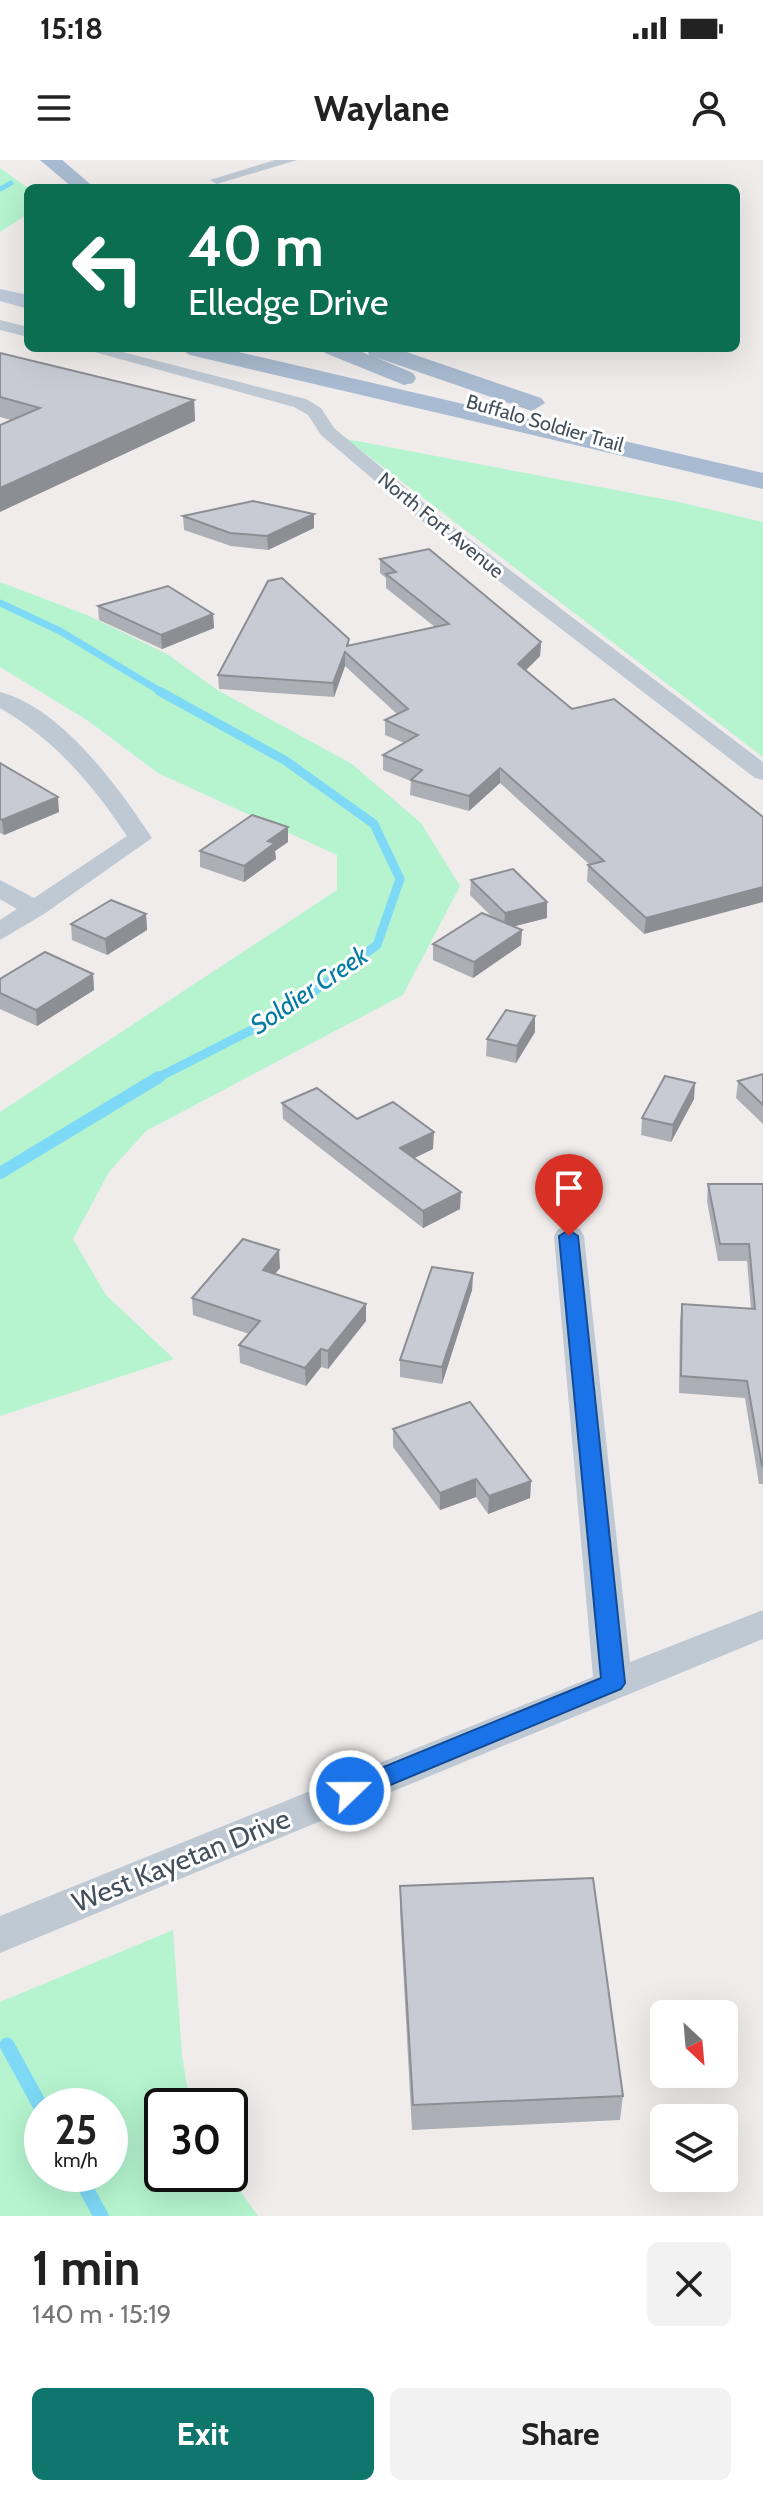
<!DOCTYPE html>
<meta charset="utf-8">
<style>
:root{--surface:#fff;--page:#f2f2f2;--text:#222;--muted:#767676;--accent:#0f766e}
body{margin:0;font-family:Cabin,sans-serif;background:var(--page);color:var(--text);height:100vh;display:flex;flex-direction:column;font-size:30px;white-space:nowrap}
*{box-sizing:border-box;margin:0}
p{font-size:26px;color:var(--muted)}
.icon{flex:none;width:44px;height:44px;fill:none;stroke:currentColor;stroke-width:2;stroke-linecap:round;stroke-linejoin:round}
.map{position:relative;height:2056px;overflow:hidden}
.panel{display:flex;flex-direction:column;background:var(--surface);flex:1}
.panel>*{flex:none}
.guide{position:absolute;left:24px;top:24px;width:716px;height:168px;border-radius:12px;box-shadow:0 8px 32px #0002;background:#0b6e4f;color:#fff;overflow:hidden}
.needle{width:52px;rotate:154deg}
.buttons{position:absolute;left:650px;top:1840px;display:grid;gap:16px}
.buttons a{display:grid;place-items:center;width:88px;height:88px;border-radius:12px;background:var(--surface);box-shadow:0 8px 32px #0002;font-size:40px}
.speed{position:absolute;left:24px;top:1928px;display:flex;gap:16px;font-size:40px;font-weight:700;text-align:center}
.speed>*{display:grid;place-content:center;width:104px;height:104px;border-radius:50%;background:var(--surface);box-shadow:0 8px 32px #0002;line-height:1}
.speed small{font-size:20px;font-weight:400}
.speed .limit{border:4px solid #111;border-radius:12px;background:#fff;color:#111}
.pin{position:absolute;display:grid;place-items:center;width:68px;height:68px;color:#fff;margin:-82px -34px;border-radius:50% 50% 50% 0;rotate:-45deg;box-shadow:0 0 8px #0007}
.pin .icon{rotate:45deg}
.me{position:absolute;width:88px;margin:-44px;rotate:68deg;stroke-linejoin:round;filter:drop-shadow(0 0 6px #0008)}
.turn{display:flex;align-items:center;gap:28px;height:168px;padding:0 32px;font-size:36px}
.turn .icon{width:104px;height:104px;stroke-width:2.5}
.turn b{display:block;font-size:56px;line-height:68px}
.round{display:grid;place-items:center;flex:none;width:84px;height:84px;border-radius:12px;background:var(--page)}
.summary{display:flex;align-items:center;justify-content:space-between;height:136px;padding:0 32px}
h1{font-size:48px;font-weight:800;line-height:60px}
.primary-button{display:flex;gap:16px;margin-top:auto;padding:16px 32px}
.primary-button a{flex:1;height:92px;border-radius:12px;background:var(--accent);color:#fff;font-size:32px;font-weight:800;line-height:92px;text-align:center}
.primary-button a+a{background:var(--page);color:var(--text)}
.status{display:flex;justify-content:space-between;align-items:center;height:56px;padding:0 40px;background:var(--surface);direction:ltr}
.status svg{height:22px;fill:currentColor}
header{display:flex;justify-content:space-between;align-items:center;height:104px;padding:0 32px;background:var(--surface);font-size:36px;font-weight:800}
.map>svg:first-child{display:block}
.green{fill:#b5f4cf;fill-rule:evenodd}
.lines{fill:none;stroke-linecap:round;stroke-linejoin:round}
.stream-far4{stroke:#7dd9f6;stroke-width:5}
.stream-far3{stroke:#7dd9f6;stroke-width:7}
.stream-far2{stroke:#7dd9f6;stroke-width:9}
.stream-far1{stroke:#7dd9f6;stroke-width:12}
.stream{stroke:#7dd9f6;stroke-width:15}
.street{fill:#bec9d4;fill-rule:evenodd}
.secondary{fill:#bdc9d9;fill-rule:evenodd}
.primary{fill:#a9bbd0;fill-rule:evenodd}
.wall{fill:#acafb5}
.shaded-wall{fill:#8c8e94}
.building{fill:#c8cbd3;stroke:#8c8e94;stroke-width:2}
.route{fill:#1a73e8;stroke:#114b97;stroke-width:2}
.labels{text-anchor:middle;stroke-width:6;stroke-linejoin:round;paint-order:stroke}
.far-street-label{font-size:20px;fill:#43505c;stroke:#fff}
.water-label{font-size:26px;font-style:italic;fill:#027ca2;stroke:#fff}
.near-street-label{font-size:28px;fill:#43505c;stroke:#fff}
</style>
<div class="status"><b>15:18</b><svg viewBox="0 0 49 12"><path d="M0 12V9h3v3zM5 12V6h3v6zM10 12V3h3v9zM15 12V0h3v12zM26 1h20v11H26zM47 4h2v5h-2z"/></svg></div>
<header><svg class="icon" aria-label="menu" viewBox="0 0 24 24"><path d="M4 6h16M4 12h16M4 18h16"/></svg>Waylane<svg class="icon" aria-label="person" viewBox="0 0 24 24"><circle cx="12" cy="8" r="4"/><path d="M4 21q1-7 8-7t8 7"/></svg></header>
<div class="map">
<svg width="763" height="2056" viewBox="0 0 763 2056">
<rect width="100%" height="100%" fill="#f0ecec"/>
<!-- green -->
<g class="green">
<polygon points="0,8 28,28 28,54 0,72"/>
<polygon points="346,279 679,342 763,362 763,597"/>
<polygon points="0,422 87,455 167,494 219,531 352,604 421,663 460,726 403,835 146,971 109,1012 73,1079 106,1135 174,1199 0,1256 0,952 337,730 337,695 158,613 87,560 0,507"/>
<path d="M173 1770 182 1895 190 1946H162V2014H228L258 2056H0V1842ZM42 1946H110V2014H42Z"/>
</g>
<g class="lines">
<!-- stream-far4 -->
<polyline class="stream-far4" points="0,29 11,23"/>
<!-- stream-far3 -->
<polyline class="stream-far3" points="0,443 60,471 163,533"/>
<!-- stream-far2 -->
<polyline class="stream-far2" points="155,919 285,853 377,785 400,719 374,664 286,601 159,531"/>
<!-- stream-far1 -->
<polyline class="stream-far1" points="0,1013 159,917"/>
<!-- stream -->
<g class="stream">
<polyline points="7,1885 42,1949"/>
<polyline points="78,2014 101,2056"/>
</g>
<!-- street -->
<g class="street">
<polygon points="275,0 297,0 217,24 210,20"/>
<polygon points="0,160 28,167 28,177 0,170"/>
<polygon points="80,188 107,188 306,239 321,248 334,268 448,363 763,602 763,620 755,618 434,371 321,275 308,255 294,247"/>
<path d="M0 532C62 548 119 628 152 678L44 754 0 780V760L17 749 0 739V720L34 738 127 676C93 625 54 579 0 548Z"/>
<polygon points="569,1066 580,1069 584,1076 630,1502 763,1450 763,1479 0,1793 0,1756 593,1517 554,1076 558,1069"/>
</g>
<!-- secondary -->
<polygon class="secondary" points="0,129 28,135 28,149 0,141"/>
<!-- primary -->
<g class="primary">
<polygon points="40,0 62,0 95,28 73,28"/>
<polygon points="178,188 221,188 763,313 763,329 190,195"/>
<polygon points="321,188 354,188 369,195 367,188 395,188 541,238 545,243 532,251 523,248 375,197 413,213 416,218 413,223 404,225 325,193"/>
</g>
</g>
<!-- wall -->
<g class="wall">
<polygon points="0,193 194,240 195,261 11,260 0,257"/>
<polygon points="183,356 314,368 268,390 231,386 184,370"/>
<polygon points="380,399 541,482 540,496 526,510 572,549 763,657 644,774 587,721 588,705 590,705 500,623 469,651 410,635 411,621 383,610 383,595 404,583 385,575 385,560 397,554 345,506 334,537 219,529 218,515 349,479 349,485 435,467 386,428 386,418 380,413"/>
<polygon points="98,446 213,454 214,468 162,489 99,460"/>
<polygon points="0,603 59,652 4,675 0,673"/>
<polygon points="288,682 275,691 276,699 244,722 200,707 200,691"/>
<polygon points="471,720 547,742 547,758 514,766 521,785 473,818 433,800 433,784 492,757 470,735"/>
<polygon points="146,754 147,770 107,795 72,780 71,764"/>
<polygon points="93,814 94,830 37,866 0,849 0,856 0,819"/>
<polygon points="535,872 516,903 486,896 487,879"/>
<polygon points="763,914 763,964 736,938 738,921"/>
<polygon points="694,939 671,982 641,975 642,958"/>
<polygon points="282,943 357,959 433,989 414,998 460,1049 423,1068 283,959"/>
<polygon points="708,1024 763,1024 763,1324 759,1324 745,1238 679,1233 680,1161 682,1144 751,1149 747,1101 718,1101 707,1041"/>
<polygon points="280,1108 275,1114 366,1144 366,1161 328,1209 321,1207 306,1226 240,1203 239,1185 249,1174 193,1155 192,1138"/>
<polygon points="473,1113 472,1130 442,1224 400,1217 400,1200"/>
<polygon points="393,1269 531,1321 530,1338 488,1354 476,1337 440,1350 393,1287"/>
<polygon points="400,1726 623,1936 620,1960 412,1970 400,1751"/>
</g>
<!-- shaded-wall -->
<g class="shaded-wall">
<polygon points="194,240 195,261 0,352 0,328"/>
<polygon points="314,354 314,368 268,390 267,376"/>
<polygon points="213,454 214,468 162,489 161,475"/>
<polygon points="541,482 540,496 518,518 518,504"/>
<polygon points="345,492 345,506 334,537 333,523"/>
<polygon points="500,608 500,623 469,651 469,636"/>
<polygon points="58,637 59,652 4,675 2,660"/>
<polygon points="288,667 288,682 275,691 276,699 244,722 244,706 268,681"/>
<polygon points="763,727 763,742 644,774 646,758"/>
<polygon points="547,742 547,758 504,769 505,753"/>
<polygon points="146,754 147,770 107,795 105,779"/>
<polygon points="522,770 521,785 473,818 474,802"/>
<polygon points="93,814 94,830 37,866 36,850"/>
<polygon points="535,856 535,872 516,903 517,886"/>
<polygon points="695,923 694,939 671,982 673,965"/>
<polygon points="434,972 433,989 400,1005 400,988"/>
<polygon points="461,1032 460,1049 423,1068 423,1051"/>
<polygon points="279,1090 280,1108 264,1127 263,1110"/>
<polygon points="473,1113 472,1130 442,1224 442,1207"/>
<polygon points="366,1144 366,1161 328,1209 328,1191"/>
<polygon points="321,1189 321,1207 306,1226 305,1208"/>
<polygon points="476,1319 476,1337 440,1350 440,1333"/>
<polygon points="531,1321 530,1338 488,1354 489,1336"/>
</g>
<!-- building -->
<g class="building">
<polygon points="0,193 194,240 0,328 0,265 40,248 0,237"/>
<polygon points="253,341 314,354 267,376 230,373 183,356"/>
<polygon points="429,389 541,482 518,504 572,549 614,539 763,657 763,727 646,758 588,705 604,701 500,608 469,636 411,620 422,610 383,595 418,575 385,560 408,549 345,492 333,523 218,515 268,421 282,418 349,479 347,486 449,464 386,414 396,412 380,399"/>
<polygon points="168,426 213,454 161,475 98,446"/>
<polygon points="0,603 58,637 2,660 0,659"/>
<polygon points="252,655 288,667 268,681 275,683 244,706 200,691"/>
<polygon points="513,709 547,742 505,753 471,720"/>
<polygon points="111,740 146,754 105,779 71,764"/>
<polygon points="482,753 522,770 474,802 433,784"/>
<polygon points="45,792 93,814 36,850 0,833 0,819"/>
<polygon points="506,850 535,856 517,886 487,879"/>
<polygon points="763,914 763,945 738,921"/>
<polygon points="665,916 695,923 673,965 642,958"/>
<polygon points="317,928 357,959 393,942 434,972 400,988 461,1032 423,1051 282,943"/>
<polygon points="708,1024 763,1024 763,1306 762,1306 747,1221 681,1216 682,1144 755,1149 749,1084 720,1084"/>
<polygon points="243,1079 279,1090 263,1110 366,1144 328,1191 321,1189 305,1208 239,1185 260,1161 192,1138"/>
<polygon points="432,1107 473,1113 442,1207 400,1200"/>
<polygon points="470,1242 531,1321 489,1336 476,1319 440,1333 393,1269"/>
<polygon points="593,1718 623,1936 413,1945 400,1726"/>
</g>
<!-- route -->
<polygon class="route" points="569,1070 578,1076 625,1523 621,1529 359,1638 350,1640 342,1638 338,1631 342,1624 601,1518 559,1076"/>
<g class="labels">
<!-- far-street labels -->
<g class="far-street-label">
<text transform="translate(545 263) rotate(16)" y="7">Buffalo Soldier Trail</text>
<text transform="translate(441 365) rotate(39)" y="7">North Fort Avenue</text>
</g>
<!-- water labels -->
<g class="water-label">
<text transform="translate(309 830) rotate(-34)" y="9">Soldier Creek</text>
</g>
<!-- near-street labels -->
<g class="near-street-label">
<text transform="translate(181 1700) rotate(-22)" y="10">West Kayetan Drive</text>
</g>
</g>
</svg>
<div class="buttons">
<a><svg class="needle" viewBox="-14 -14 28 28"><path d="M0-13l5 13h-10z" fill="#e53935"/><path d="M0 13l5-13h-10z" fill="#767676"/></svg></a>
<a><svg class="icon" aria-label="layers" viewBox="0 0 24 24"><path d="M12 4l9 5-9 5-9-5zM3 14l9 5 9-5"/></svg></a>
</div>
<div class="speed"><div>25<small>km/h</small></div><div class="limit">30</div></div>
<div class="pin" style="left:569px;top:1076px;background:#d93025"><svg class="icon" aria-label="arrive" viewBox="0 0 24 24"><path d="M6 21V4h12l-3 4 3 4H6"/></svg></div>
<svg class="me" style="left:350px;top:1631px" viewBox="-20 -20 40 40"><circle r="17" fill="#1a73e8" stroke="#fff" stroke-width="3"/><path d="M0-11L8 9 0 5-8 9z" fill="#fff"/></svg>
<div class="guide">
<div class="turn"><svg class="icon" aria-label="left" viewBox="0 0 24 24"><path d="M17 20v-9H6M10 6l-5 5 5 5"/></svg><div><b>40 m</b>Elledge Drive</div></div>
</div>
</div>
<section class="panel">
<div class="summary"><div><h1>1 min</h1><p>140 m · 15:19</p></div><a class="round"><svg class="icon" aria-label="close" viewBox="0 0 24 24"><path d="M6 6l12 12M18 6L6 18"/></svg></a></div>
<div class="primary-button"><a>Exit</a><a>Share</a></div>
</section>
